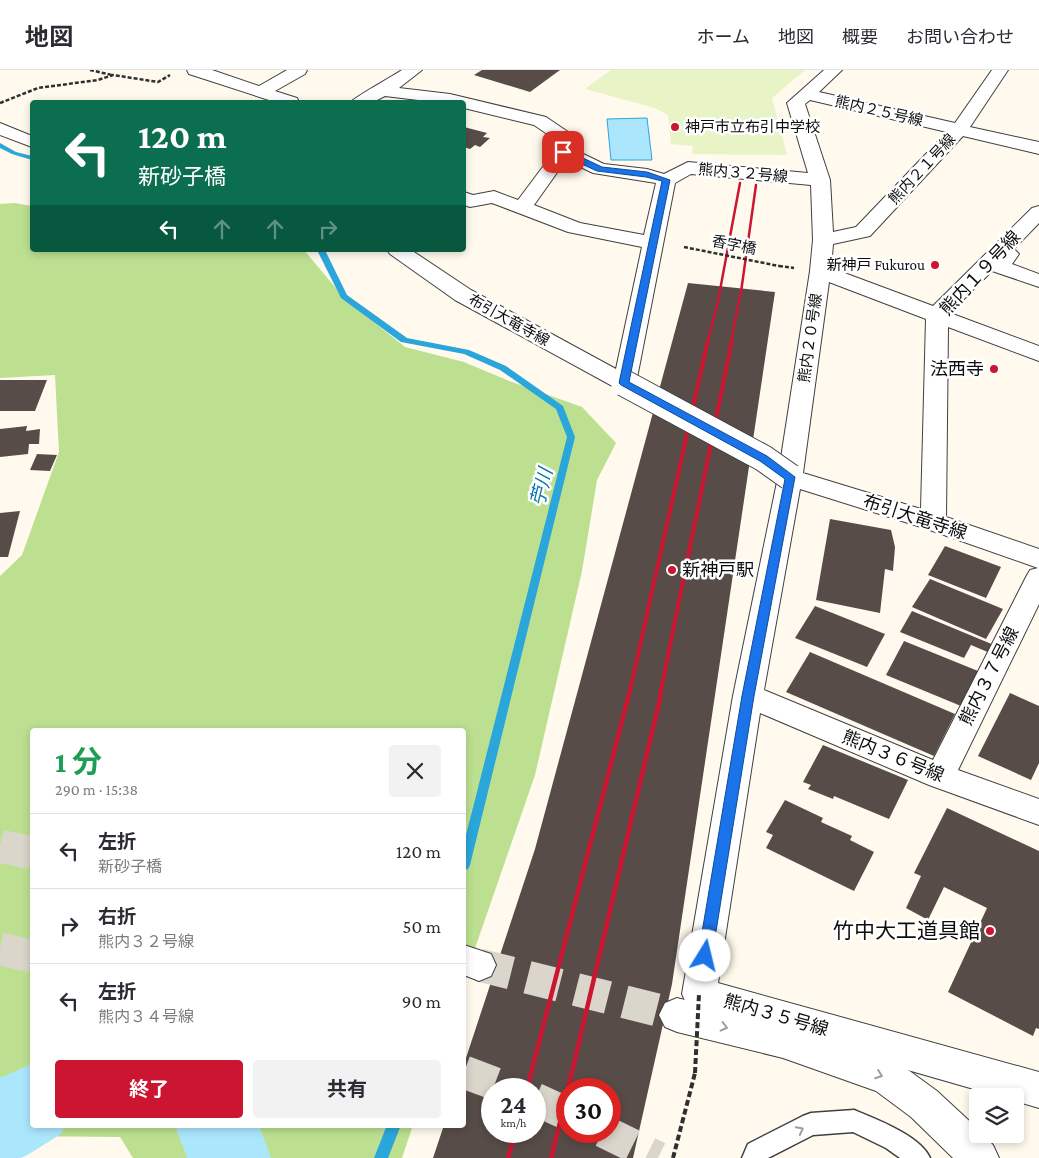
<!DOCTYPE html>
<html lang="ja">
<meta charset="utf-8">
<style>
:root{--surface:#fff;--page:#f2f2f3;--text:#2b2b33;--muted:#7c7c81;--line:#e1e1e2;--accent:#cc1631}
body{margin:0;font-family:"Crimson Pro","Noto Sans JP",serif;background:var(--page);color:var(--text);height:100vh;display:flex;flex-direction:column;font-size:19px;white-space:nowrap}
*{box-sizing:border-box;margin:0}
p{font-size:16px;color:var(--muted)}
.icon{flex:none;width:28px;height:28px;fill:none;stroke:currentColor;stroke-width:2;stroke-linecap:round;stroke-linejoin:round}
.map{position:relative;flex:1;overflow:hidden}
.details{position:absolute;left:30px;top:658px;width:436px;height:400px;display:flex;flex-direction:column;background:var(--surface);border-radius:5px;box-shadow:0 2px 8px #0003}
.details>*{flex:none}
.top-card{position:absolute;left:30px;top:30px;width:436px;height:152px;border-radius:5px;box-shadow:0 2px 8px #0003;background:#0b6e4f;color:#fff;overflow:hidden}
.fabs{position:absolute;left:969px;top:1018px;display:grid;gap:10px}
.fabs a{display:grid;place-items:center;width:55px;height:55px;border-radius:5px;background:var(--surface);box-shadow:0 2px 8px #0003;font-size:25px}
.speed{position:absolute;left:481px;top:1008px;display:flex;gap:10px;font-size:25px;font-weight:700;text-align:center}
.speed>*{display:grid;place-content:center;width:65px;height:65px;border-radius:50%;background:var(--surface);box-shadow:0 2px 8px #0003;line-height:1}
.speed small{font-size:12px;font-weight:400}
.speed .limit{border:8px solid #d22;background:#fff;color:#111}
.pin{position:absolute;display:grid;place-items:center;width:42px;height:42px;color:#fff;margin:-21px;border-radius:10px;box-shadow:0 2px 8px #0006}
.me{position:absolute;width:55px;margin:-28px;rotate:9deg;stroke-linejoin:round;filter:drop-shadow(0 0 4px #0008)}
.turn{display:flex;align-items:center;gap:18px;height:105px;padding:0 25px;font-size:22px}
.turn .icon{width:65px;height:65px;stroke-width:2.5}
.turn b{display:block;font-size:35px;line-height:42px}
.lanes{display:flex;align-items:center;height:48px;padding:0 25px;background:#0003;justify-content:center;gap:25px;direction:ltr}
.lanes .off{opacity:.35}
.round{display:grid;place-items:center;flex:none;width:52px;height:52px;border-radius:5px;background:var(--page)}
.overview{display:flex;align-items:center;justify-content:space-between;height:85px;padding:0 25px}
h1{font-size:30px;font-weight:700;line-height:38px;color:#1e9e55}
.action{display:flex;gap:10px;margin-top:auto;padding:10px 25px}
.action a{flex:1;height:58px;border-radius:5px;background:var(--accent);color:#fff;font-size:20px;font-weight:700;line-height:58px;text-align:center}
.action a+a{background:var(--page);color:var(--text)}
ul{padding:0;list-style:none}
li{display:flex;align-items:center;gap:15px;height:75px;padding:0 25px;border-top:1px solid var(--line)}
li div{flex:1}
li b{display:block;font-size:19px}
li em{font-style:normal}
header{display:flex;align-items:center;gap:30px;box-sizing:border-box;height:70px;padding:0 25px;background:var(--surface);border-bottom:1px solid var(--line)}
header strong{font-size:24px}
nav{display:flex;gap:28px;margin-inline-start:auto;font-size:18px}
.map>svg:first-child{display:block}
.forest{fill:#bce090}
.pitch{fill:#e8f4c5}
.water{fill:#abe6fd;stroke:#2ba6db}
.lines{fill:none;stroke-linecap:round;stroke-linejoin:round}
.stream{fill:#2ba6db;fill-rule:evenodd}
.river{fill:#abe6fd;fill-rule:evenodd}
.building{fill:#574c48;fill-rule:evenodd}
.tertiary-tunnel{stroke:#dbd6cb;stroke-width:33;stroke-dasharray:33 17;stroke-linecap:butt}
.service-casing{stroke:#404040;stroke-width:3}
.minor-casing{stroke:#404040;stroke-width:2}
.tertiary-casing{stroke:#404040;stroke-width:2}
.path-far1{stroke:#2f2f2f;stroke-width:2.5;stroke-dasharray:4 2;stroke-linecap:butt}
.path{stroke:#2f2f2f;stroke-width:4;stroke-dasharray:6 3;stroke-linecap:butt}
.service{fill:#fff;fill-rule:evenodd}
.minor{fill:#fff;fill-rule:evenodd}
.tertiary{fill:#fff;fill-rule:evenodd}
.rail-far2{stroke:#cc1631;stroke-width:2.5}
.rail-far1{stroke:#cc1631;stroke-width:4}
.rail{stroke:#cc1631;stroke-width:4.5}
.minor-bridge-casing{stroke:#404040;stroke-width:28;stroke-linecap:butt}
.path-bridge-far1{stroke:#2f2f2f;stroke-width:2.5;stroke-dasharray:4 2;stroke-linecap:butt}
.path-bridge{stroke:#2f2f2f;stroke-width:4;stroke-dasharray:6 3;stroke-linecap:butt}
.minor-bridge{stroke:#fff;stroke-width:26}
.oneway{stroke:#9e9e9e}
.route{fill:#1a73e8;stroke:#114b97}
.poi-dot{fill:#cc1631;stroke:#fff;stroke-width:2}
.labels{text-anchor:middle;stroke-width:5;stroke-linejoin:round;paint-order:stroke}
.far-street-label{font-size:15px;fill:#0d0d0d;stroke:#fff}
.far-poi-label{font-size:15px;fill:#0d0d0d;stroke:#fff;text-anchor:start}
.street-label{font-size:18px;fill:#0d0d0d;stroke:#fff}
.poi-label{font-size:18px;fill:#0d0d0d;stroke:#fff;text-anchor:end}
.water-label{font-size:19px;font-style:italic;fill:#0975ac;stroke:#fff}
.near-poi-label{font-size:21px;fill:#0d0d0d;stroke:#fff;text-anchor:end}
</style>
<header>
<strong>地図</strong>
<nav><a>ホーム</a><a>地図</a><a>概要</a><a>お問い合わせ</a></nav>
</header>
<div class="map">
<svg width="1039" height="1088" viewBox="0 0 1039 1088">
<rect width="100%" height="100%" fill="#fffaed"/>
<!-- forest -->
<polygon class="forest" points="15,133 32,136 32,180 304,180 345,229 405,277 464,292 512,312 582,337 616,373 597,410 582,501 535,705 464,910 464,660 32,660 32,1055 413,1055 402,1088 133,1088 120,1067 26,1066 0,1078 0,506 22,485 59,382 55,305 0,308 0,134"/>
<!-- pitch -->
<polygon class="pitch" points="611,0 805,0 772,28 787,85 692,84 693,76 671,74 668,45 655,38 585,19"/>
<!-- water -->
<polygon class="water" points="647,48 652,90 611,90 607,49"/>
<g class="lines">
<!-- stream -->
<g class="stream">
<polygon points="0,73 16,82 32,86 32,90 12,84 0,78"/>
<polygon points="317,180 325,180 347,225 407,268 469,280 506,296 563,336 575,367 470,795 468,799 464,800 464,773 567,367 556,339 500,300 464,284 401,272 341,228"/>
<polygon points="387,1055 401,1055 388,1088 374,1088"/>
</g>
<!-- river -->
<g class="river">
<polygon points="32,994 32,1055 65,1055 61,1064 29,1084 21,1088 0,1088 0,1008"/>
<polygon points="175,1055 259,1055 271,1088 187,1088"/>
</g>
</g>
<!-- building -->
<g class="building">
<polygon points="482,0 560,0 530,22 474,5"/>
<polygon points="464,57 487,63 483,67 490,68 480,77 475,75 470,79 464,77"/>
<path d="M688 213 775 222 672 914 633 1088H433L444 1055H464V994L535 779ZM492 1019H535V1061H492ZM568 1019H610V1061H568Z"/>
<polygon points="0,310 47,310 35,341 0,341"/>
<polygon points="27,356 26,361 40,359 39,374 29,374 28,384 0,387 0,359"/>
<polygon points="37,384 57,385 50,401 30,400"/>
<polygon points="20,441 8,487 0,487 0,443"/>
<polygon points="830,449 891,460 895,477 893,501 885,499 880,543 816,530"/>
<polygon points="945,476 1001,497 986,528 928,505"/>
<polygon points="930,509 1003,539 986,569 912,537"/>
<polygon points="815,536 885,564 867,597 795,568"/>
<polygon points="912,541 994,575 990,583 971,575 964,588 900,562"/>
<polygon points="904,571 978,601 961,636 886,605"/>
<polygon points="810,582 955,644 934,686 786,622"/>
<polygon points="1010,623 1039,636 1039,693 1031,710 978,686"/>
<polygon points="823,675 908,710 889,749 834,726 833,729 808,719 811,715 803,712"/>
<polygon points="785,730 823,748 821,752 852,766 850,770 874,782 854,821 766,778 773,765 766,762"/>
<polygon points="947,738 1039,781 1039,959 1036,958 1033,966 948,922 987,838 944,817 928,850 906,838 921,806 914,803"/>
</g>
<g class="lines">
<!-- tertiary-tunnel -->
<g class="tertiary-tunnel">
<polyline points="0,776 32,783"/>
<polyline points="0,879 32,886"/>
<polyline points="479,895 677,945"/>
<polyline points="464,1002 509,1019"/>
<polyline points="535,1029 568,1044"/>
<polyline points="603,1061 658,1088"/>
</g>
<!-- service casing -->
<g class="service-casing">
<path id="service" d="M854 1040C876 1049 921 1066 930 1088H900L886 1078 853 1062 813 1065 768 1088H742L748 1074 803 1046 811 1043Z"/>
</g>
<!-- minor casing -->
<g class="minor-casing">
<g id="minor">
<polygon points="187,0 212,0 259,16 287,0 307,0 305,4 275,21 297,28 299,32 275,32 189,4"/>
<path d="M402 0H422L399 18 450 24 546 47 571 64 574 68 573 79 604 94 647 99 664 104 688 92 808 103 787 33 824 0H842L819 22 955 53 992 0H1008L970 57 1039 72V84L963 66 870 166 833 174 831 198 933 236 1032 138 1039 136V153L1014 179 1019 184 1012 194 1039 204V217L992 201 950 243 1039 276V291L948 257 946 447 1039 479V534L958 700 1039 729V755L929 715 760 643 718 913 1039 1002V1038L1015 1031V1026H998L699 940 687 935 682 924 733 626 778 407 810 201 813 170 811 115 691 104 675 113 636 313 632 318 624 320 616 318 455 230 390 184 387 180H411L471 220 616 299 642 177 568 162 492 133 470 137 464 135V122L473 125 494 121 518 130 554 82 556 70 534 55 464 38V32H435L385 26 373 32H351C355 27 393 6 402 0ZM810 30 947 62 856 157 833 162 830 110 805 34ZM566 90 593 103 656 113 644 165 580 153 534 135ZM829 212 926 249 921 439 803 403ZM800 419 924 458 1038 498 1030 500 1026 507 933 690 764 620Z"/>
<polygon points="0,53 32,66 32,77 0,65"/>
</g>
</g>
<!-- tertiary casing -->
<g class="tertiary-casing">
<g id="tertiary">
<polygon points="464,875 491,884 496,895 491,906 479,911 464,905"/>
<polygon points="677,928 783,954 900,994 937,1021 978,1059 978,1064 982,1064 993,1075 999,1088 953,1088 911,1047 876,1021 783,988 677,962 665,957 659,945 665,933"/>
</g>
</g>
<!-- path-far1 -->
<g class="path-far1">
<polyline points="90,0 112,5"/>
<polyline points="0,33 38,18 98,10 113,5 158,12 170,5"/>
<polyline points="779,196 794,198"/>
</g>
<!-- path -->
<polyline class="path" points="673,1088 695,1003"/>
<!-- service -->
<use href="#service" class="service"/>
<!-- minor -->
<use href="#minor" class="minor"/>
<!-- tertiary -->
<use href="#tertiary" class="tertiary"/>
<!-- rail-far2 -->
<g class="rail-far2">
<polyline points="708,271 718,231 740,113"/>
<polyline points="731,271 741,222 756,115"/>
</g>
<!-- rail-far1 -->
<g class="rail-far1">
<polyline points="629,625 708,270"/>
<polyline points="660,625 732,270"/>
</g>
<!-- rail -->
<g class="rail">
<polyline points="527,1019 629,624"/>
<polyline points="568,1019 661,624"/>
<polyline points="508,1088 516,1061"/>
<polyline points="551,1088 568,1021"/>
</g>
<!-- minor-bridge casing -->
<g class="minor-bridge-casing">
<polyline id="minor-bridge" points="624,313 763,388 790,407"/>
</g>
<!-- path-bridge-far1 -->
<polyline class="path-bridge-far1" points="684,177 779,196"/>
<!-- path-bridge -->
<polyline class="path-bridge" points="695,1003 699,924"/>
<!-- minor-bridge -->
<use href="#minor-bridge" class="minor-bridge"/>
</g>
<!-- one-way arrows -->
<defs><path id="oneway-chevron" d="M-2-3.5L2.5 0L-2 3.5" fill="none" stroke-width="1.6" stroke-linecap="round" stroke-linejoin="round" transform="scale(1.25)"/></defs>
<g class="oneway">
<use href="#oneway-chevron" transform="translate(724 957) rotate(14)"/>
<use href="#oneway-chevron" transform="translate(879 1005) rotate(20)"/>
<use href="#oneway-chevron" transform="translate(800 1060) rotate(-27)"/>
</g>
<!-- route -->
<polygon class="route" points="560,80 566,80 602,97 647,102 670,110 629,312 767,386 795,407 754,626 712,886 710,891 705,893 700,891 698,886 742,626 785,409 760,391 621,315 619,313 662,111 646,107 597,101 560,84"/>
<!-- markers -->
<g class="poi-dot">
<circle cx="675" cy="57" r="5"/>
<circle cx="935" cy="195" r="5"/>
<circle cx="994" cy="299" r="5"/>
<circle cx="672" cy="500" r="5"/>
<circle cx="990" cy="861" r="5"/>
</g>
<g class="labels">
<!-- far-street labels -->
<g class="far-street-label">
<text transform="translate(879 41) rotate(13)" y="5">熊内２５号線</text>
<text transform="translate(922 99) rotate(-47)" y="5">熊内２１号線</text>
<text transform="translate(743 103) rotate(5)" y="5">熊内３２号線</text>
<text transform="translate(734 175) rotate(11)" y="5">香字橋</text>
<text transform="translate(509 250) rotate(29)" y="5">布引大竜寺線</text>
<text transform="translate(810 268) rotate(-82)" y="5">熊内２０号線</text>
</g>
<!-- far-poi labels -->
<g class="far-poi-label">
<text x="685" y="62">神戸市立布引中学校</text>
<text x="925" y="200" text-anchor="end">新神戸 Fukurou</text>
</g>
<!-- street labels -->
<g class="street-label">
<text transform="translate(980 203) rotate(-47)" y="6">熊内１９号線</text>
<text transform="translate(915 447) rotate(18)" y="6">布引大竜寺線</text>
<text transform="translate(989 606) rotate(-63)" y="6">熊内３７号線</text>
<text transform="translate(893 686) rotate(22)" y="6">熊内３６号線</text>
<text transform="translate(776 945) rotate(16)" y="6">熊内３５号線</text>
</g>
<!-- poi labels -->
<g class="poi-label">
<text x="984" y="305">法西寺</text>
<text x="682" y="506" text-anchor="start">新神戸駅</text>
</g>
<!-- water labels -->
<g class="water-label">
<text transform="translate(541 417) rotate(-76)" y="7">苧川</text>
</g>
<!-- near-poi labels -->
<g class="near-poi-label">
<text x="980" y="868">竹中大工道具館</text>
</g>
</g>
</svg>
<div class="fabs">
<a><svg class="icon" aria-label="layers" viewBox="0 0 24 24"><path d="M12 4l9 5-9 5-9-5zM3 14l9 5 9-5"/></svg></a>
</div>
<div class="speed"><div>24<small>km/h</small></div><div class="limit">30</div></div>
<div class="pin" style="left:563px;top:82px;background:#d93025"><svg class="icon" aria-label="arrive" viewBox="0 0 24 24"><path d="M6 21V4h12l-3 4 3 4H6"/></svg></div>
<svg class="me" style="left:705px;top:886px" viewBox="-20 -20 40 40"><circle r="19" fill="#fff"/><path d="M0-13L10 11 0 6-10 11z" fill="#1a73e8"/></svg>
<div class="top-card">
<div class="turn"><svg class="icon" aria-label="left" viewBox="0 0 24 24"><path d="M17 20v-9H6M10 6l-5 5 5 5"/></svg><div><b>120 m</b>新砂子橋</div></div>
<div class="lanes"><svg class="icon" aria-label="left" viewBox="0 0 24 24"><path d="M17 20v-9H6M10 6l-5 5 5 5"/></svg><svg class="icon off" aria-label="ahead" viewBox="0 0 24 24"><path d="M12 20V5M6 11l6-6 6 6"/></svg><svg class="icon off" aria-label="ahead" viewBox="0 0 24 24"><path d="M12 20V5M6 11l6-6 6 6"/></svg><svg class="icon off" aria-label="right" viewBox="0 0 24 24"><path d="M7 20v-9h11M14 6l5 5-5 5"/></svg></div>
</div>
<section class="details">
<div class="overview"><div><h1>1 分</h1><p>290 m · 15:38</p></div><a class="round"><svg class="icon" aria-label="close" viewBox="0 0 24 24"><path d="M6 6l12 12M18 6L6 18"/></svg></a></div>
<ul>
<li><svg class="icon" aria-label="left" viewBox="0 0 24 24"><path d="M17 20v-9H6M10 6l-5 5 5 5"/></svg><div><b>左折</b><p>新砂子橋</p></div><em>120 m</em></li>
<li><svg class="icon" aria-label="right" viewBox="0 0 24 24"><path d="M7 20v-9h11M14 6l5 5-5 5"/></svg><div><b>右折</b><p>熊内３２号線</p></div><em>50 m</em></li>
<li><svg class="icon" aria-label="left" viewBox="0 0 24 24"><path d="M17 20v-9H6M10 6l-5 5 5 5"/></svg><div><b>左折</b><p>熊内３４号線</p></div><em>90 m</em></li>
</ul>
<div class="action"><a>終了</a><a>共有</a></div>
</section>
</div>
